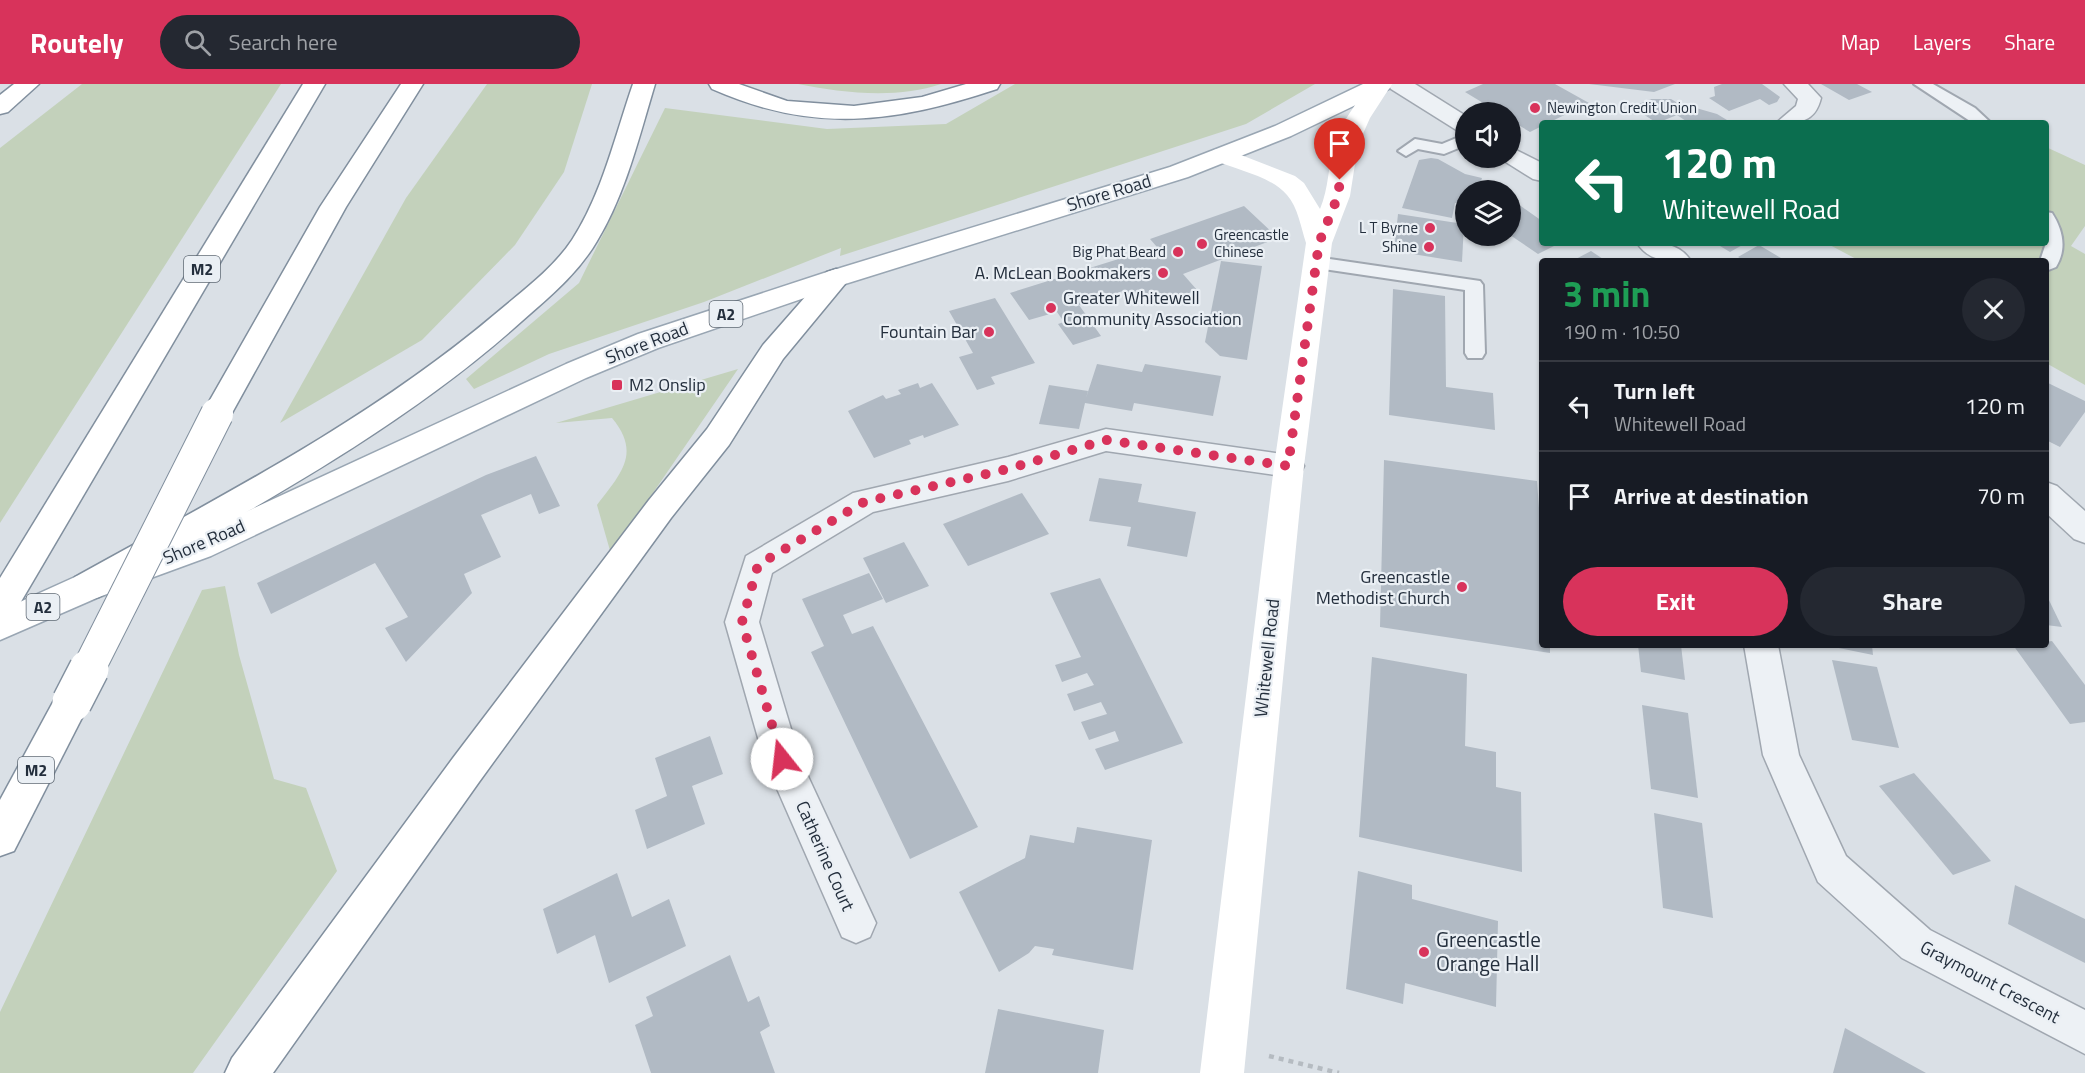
<!DOCTYPE html>
<meta charset="utf-8">
<style>
:root{--surface:#171b24;--page:#242831;--text:#f1f3f6;--muted:#9ea1a6;--line:#363941;--accent:#d8335b}
body{margin:0;font-family:"Titillium Web",sans-serif;background:var(--page);color:var(--text);height:100vh;display:flex;flex-direction:column;font-size:22px;white-space:nowrap}
*{box-sizing:border-box;margin:0}
p{font-size:20px;color:var(--muted)}
.icon{flex:none;width:33px;height:33px;fill:none;stroke:currentColor;stroke-width:2;stroke-linecap:round;stroke-linejoin:round}
.map{position:relative;flex:1;overflow:hidden}
.details{position:absolute;left:1539px;top:174px;width:510px;height:390px;display:flex;flex-direction:column;background:var(--surface);border-radius:6px;box-shadow:0 2px 4px #0004}
.details>*{flex:none}
.guide{position:absolute;left:1539px;top:36px;width:510px;height:126px;border-radius:6px;box-shadow:0 2px 4px #0004;background:#0b6e4f;color:#fff;overflow:hidden}
.tools{position:absolute;left:1455px;top:18px;display:grid;gap:12px}
.tools a{display:grid;place-items:center;width:66px;height:66px;border-radius:50%;background:var(--surface);box-shadow:0 2px 4px #0004;font-size:30px}
.pin{position:absolute;display:grid;place-items:center;width:51px;height:51px;color:#fff;margin:-62px -26px;border-radius:50% 50% 50% 0;rotate:-45deg;box-shadow:0 0 6px #0007}
.pin .icon{rotate:45deg}
.me{position:absolute;width:66px;margin:-33px;rotate:344deg;stroke-linejoin:round;filter:drop-shadow(0 0 4px #0008)}
.turn{display:flex;align-items:center;gap:21px;height:126px;padding:0 24px;font-size:27px}
.turn .icon{width:78px;height:78px;stroke-width:2.5}
.turn b{display:block;font-size:42px;line-height:51px}
.round{display:grid;place-items:center;flex:none;width:63px;height:63px;border-radius:32px;background:var(--page)}
.head{display:flex;align-items:center;justify-content:space-between;height:102px;padding:0 24px}
h1{font-size:36px;font-weight:700;line-height:45px;color:#1e9e55}
.action{display:flex;gap:12px;margin-top:auto;padding:12px 24px}
.action a{flex:1;height:69px;border-radius:36px;background:var(--accent);color:#fff;font-size:24px;font-weight:700;line-height:69px;text-align:center}
.action a+a{background:var(--page);color:var(--text)}
ul{padding:0;list-style:none}
li{display:flex;align-items:center;gap:18px;height:90px;padding:0 24px;border-top:2px solid var(--line)}
li div{flex:1}
li b{display:block;font-size:22px}
li em{font-style:normal}
header{display:flex;align-items:center;gap:36px;box-sizing:border-box;height:84px;padding:0 30px;background:var(--accent);color:#fff}
header strong{font-size:28px}
nav{display:flex;gap:33px;margin-inline-start:auto;font-size:21px}
.search{width:420px;height:54px;background:var(--page);display:flex;align-items:center;gap:15px;box-sizing:border-box;padding:0 21px;border-radius:33px;color:var(--muted);font-size:22px}
.map>svg:first-child{display:block}
.green{fill:#c3d1bb}
.building{fill:#b1bac4}
.lines{fill:none;stroke-linecap:round;stroke-linejoin:round}
.lane-casing{stroke:#a0a7b0;stroke-width:4}
.street-casing{stroke:#a0a7b0;stroke-width:3}
.primary-casing{stroke:#99a6b3;stroke-width:3}
.highway-casing{stroke:#818f9e;stroke-width:3}
.path{stroke:#b5bbc1;stroke-width:4.5;stroke-dasharray:5 5;stroke-linecap:butt}
.lane{fill:#edf1f5;fill-rule:evenodd}
.street{fill:#edf1f5;fill-rule:evenodd}
.secondary{fill:#fff;fill-rule:evenodd}
.primary{fill:#fff;fill-rule:evenodd}
.highway{fill:#fff;fill-rule:evenodd}
.highway-bridge-far1-casing{stroke:#818f9e;stroke-width:34;stroke-linecap:butt}
.highway-bridge-casing{stroke:#818f9e;stroke-width:42;stroke-linecap:butt}
.highway-bridge-far1{stroke:#fff;stroke-width:32}
.highway-bridge{stroke:#fff;stroke-width:39}
.route{stroke:#d8335b;stroke-width:10;stroke-dasharray:0 18}
.poi-dot{fill:#d8335b;stroke:#eaeff4;stroke-width:2}
.labels{text-anchor:middle;stroke-width:4.5;stroke-linejoin:round;paint-order:stroke}
.far-poi-label{font-size:15px;fill:#242f3d;stroke:#eaeff4;text-anchor:end}
.shield{fill:#eaeff4;stroke:#5f6974;stroke-width:1.5}
.shield-label{font-size:16px;font-weight:bold;fill:#242f3d}
.street-label{font-size:18px;fill:#242f3d;stroke:#eaeff4}
.poi-label{font-size:18px;fill:#242f3d;stroke:#eaeff4;text-anchor:end}
.near-poi-label{font-size:21px;fill:#242f3d;stroke:#eaeff4;text-anchor:start}
</style>
<header>
<strong>Routely</strong>
<div class="search"><svg class="icon" aria-label="search" viewBox="0 0 24 24"><circle cx="10" cy="10" r="6"/><path d="M15 15l6 6"/></svg>Search here</div>
<nav><a>Map</a><a>Layers</a><a>Share</a></nav>
</header>
<div class="map">
<svg width="2085" height="989" viewBox="0 0 2085 989">
<rect width="100%" height="100%" fill="#dae0e6"/>
<!-- green -->
<g class="green">
<polygon points="82,0 281,0 0,439 0,64"/>
<polygon points="487,0 592,0 564,88 515,161 422,256 280,339 406,114"/>
<path d="M798 0H941C898 15 841 9 798 0Z"/>
<polygon points="1015,0 1315,0 1246,40 840,172 841,164 704,218 549,270 474,305 466,295 579,199 665,24 827,45 946,40"/>
<polygon points="2046,63 2085,81 2085,142 2071,162 2085,170 2085,301 2046,279 2046,177 1860,177 1826,159 2046,159"/>
<path d="M738 285 611 470 597 421C620 390 642 370 612 334L556 339Z"/>
<polygon points="225,502 239,571 274,695 306,704 337,787 193,989 0,989 0,928 202,506"/>
</g>
<!-- building -->
<g class="building">
<polygon points="1483,0 1555,0 1589,19 1548,39 1542,39 1542,42 1530,48 1510,36 1510,28 1498,28 1465,8"/>
<polygon points="1589,0 1675,0 1654,8"/>
<polygon points="1722,0 1762,0 1780,13 1777,18 1769,21 1760,15 1729,27 1709,14 1715,12 1714,3"/>
<polygon points="1821,0 1857,0 1872,8 1849,16"/>
<polygon points="1651,15 1671,15 1689,26 1696,24 1717,30 1732,39 1689,39 1677,31 1657,39 1632,23"/>
<polygon points="1431,74 1438,75 1465,90 1482,94 1478,106 1466,106 1466,118 1455,119 1452,134 1402,124 1419,76"/>
<polygon points="1518,120 1542,137 1542,159 1560,159 1538,170 1510,151 1510,124"/>
<polygon points="1244,122 1278,154 1183,190 1197,206 1165,218 1156,208 1133,216 1126,206 1079,221 1101,252 1073,261 1058,240 1064,238 1057,228 1029,236 1010,209 1157,163 1150,155"/>
<polygon points="1398,130 1464,140 1462,178 1394,167"/>
<polygon points="1715,159 1746,159 1730,168"/>
<polygon points="1759,161 1786,177 1745,177 1738,173"/>
<polygon points="1591,167 1606,177 1572,177"/>
<polygon points="1221,177 1262,182 1247,276 1220,272 1205,258"/>
<polygon points="1393,205 1445,212 1446,303 1493,309 1495,346 1389,331"/>
<polygon points="995,214 1035,279 991,293 995,300 977,306 959,273 973,269 949,227"/>
<polygon points="1097,280 1142,288 1145,280 1221,292 1213,332 1134,319 1132,327 1085,319 1079,345 1039,340 1049,301 1088,307 1086,314"/>
<polygon points="2046,298 2085,317 2085,328 2060,363 2046,356"/>
<polygon points="918,299 920,304 932,299 959,341 924,354 923,351 909,356 911,360 874,374 848,327 883,311 886,315 901,310 898,306"/>
<polygon points="536,372 560,422 539,430 531,410 481,431 501,473 464,490 472,509 406,578 385,544 408,533 375,479 271,530 257,499 486,391"/>
<polygon points="1384,376 1537,397 1542,464 1542,561 1550,561 1550,569 1380,543"/>
<polygon points="1099,394 1142,400 1138,418 1196,428 1187,473 1127,462 1131,443 1089,437"/>
<polygon points="1022,409 1049,450 968,482 943,440"/>
<polygon points="904,458 929,502 886,519 863,474"/>
<polygon points="869,489 883,515 843,531 852,550 873,542 978,743 910,775 811,568 824,562 802,515"/>
<polygon points="1100,494 1183,659 1105,686 1095,665 1119,657 1115,647 1089,656 1081,638 1107,630 1101,618 1074,627 1067,610 1094,601 1087,589 1062,598 1055,581 1081,573 1050,509"/>
<polygon points="2046,510 2062,543 2046,541"/>
<polygon points="2052,557 2085,601 2085,638 2070,640 2013,561 2046,561 2046,558"/>
<polygon points="1638,561 1681,561 1685,596 1641,588"/>
<polygon points="1829,561 1872,561 1873,571 1829,562"/>
<polygon points="1372,573 1467,590 1465,662 1496,668 1496,703 1521,708 1522,788 1359,753"/>
<polygon points="1832,576 1877,583 1899,664 1852,656"/>
<polygon points="1642,621 1688,629 1698,714 1651,705"/>
<polygon points="710,652 723,690 692,702 705,740 647,765 635,726 667,712 655,674"/>
<polygon points="1914,689 1952,732 1991,777 1953,791 1879,702"/>
<polygon points="1654,729 1702,739 1713,834 1663,824"/>
<polygon points="1077,743 1152,756 1133,886 1052,871 1054,865 1035,862 1029,869 999,888 959,808 1025,774 1030,751 1074,759"/>
<polygon points="1358,787 1412,801 1412,815 1498,837 1496,923 1405,899 1403,920 1346,905"/>
<polygon points="617,789 632,833 669,815 686,862 609,899 595,851 557,870 543,825"/>
<polygon points="2015,801 2085,835 2085,879 2008,840"/>
<polygon points="730,871 748,918 759,912 770,942 760,948 775,989 651,989 635,941 653,932 646,913"/>
<polygon points="998,925 1104,946 1098,989 985,989"/>
<polygon points="1845,944 1906,978 1926,989 1833,989"/>
</g>
<g class="lines">
<!-- lane casing -->
<g class="lane-casing">
<g id="lane">
<polygon points="1914,0 1933,0 1975,24 1991,39 1973,39"/>
<polygon points="1466,50 1466,61 1444,70 1418,65 1406,72 1398,67 1415,55 1442,60"/>
<path d="M2046 128 2052 129C2063 146 2067 165 2056 183L2046 187V177H2040L2046 159Z"/>
<polygon points="1316,173 1480,197 1483,201 1485,269 1482,274 1468,274 1465,269 1465,206 1310,183 1307,179"/>
</g>
</g>
<!-- street casing -->
<g class="street-casing">
<g id="street">
<polygon points="1388,0 1415,0 1466,32 1466,49 1458,47 1391,5"/>
<path d="M1784 0H1808L1821 14C1815 39 1799 39 1776 39L1796 22 1798 15Z"/>
<polygon points="1510,63 1542,79 1542,97 1533,95 1501,75 1510,74"/>
<path d="M1637 159C1658 159 1678 157 1691 177 1670 177 1650 179 1637 159Z"/>
<polygon points="1106,345 1289,371 1300,374 1304,382 1300,390 1289,393 1106,367 1008,397 873,428 772,489 759,538 800,675 876,839 870,853 856,859 842,853 764,675 725,538 746,472 853,409 1008,373"/>
<polygon points="2046,398 2057,402 2085,427 2085,459 2074,455 2046,429"/>
<polygon points="1744,561 1778,561 1799,671 1846,772 1930,846 2085,926 2085,970 1902,874 1818,798 1763,671"/>
</g>
</g>
<!-- primary casing -->
<g class="primary-casing">
<polygon id="primary" points="1363,0 1392,0 1389,5 1291,52 1188,93 845,200 658,264 586,294 211,472 99,513 0,556 0,527 75,493 189,454 566,280 638,250 827,188 1170,83 1275,42"/>
</g>
<!-- highway casing -->
<g class="highway-casing">
<g id="highway">
<polygon points="14,0 39,0 8,28 0,30 0,11"/>
<polygon points="303,0 325,0 12,533 0,537 0,494"/>
<polygon points="401,0 423,0 346,123 227,338 217,341 207,338 202,330 320,123"/>
<path d="M633 0H655C639 53 626 109 597 157 576 193 544 217 513 245 389 354 241 430 99 513L87 516 75 513 70 503 75 493C219 413 367 338 494 231 521 208 552 186 572 156 602 110 615 52 633 0Z"/>
<path d="M709 0H739L787 17 854 22 922 13 966 0H1000L997 5C894 39 814 50 712 5Z"/>
<polygon points="836,185 845,188 849,194 845,200 783,275 729,361 671,434 479,698 273,989 225,989 232,974 453,674 649,416 707,345 763,261 827,188"/>
<polygon points="72,602 85,607 90,618 14,767 0,772 0,716 59,607"/>
</g>
</g>
<!-- path -->
<polyline class="path" points="1269,972 1339,989"/>
<!-- lane -->
<use href="#lane" class="lane"/>
<!-- street -->
<use href="#street" class="street"/>
<!-- secondary -->
<path class="secondary" d="M1370 0H1392L1370 34 1358 61 1350 112 1332 159 1304 382 1244 989H1200L1274 382 1306 159C1301 144 1298 123 1287 111 1271 92 1236 86 1214 76L1211 71 1214 66 1223 64 1295 92 1304 99 1320 125C1329 104 1328 82 1334 61 1341 38 1357 19 1370 0Z"/>
<!-- primary -->
<use href="#primary" class="primary"/>
<!-- highway -->
<use href="#highway" class="highway"/>
<!-- highway-bridge-far1 casing -->
<g class="highway-bridge-far1-casing">
<polyline id="highway-bridge-far1" points="88,586 217,330"/>
</g>
<!-- highway-bridge casing -->
<g class="highway-bridge-casing">
<polyline id="highway-bridge" points="72,618 89,585"/>
</g>
<!-- highway-bridge-far1 -->
<use href="#highway-bridge-far1" class="highway-bridge-far1"/>
<!-- highway-bridge -->
<use href="#highway-bridge" class="highway-bridge"/>
</g>
<g class="lines">
<!-- route -->
<polyline class="route" points="782,675 742,538 758,481 864,418 1008,385 1106,356 1288,382 1319,159 1338,112 1340,96"/>
</g>
<!-- markers -->
<g class="poi-dot">
<circle cx="1535" cy="24" r="6"/>
<circle cx="1430" cy="144" r="6"/>
<circle cx="1202" cy="160" r="6"/>
<circle cx="1429" cy="163" r="6"/>
<circle cx="1178" cy="168" r="6"/>
<circle cx="1163" cy="189" r="6"/>
<circle cx="1051" cy="224" r="6"/>
<circle cx="989" cy="248" r="6"/>
<rect x="611" y="295" width="12" height="12" rx="3"/>
<circle cx="1462" cy="503" r="6"/>
<circle cx="1424" cy="868" r="6"/>
</g>
<g class="labels">
<!-- far-poi labels -->
<g class="far-poi-label">
<text x="1547" y="29" text-anchor="start">Newington Credit Union</text>
<text x="1418" y="149">L T Byrne</text>
<text x="1214" y="156" text-anchor="start">Greencastle<tspan x="1214" dy="17">Chinese</tspan></text>
<text x="1417" y="168">Shine</text>
<text x="1166" y="173">Big Phat Beard</text>
</g>
<!-- shield labels -->
<g class="shield">
<rect x="184" y="172" width="36" height="26" rx="4.5"/>
<rect x="709.5" y="217" width="33" height="26" rx="4.5"/>
<rect x="26.5" y="510" width="33" height="26" rx="4.5"/>
<rect x="18" y="673" width="36" height="26" rx="4.5"/>
</g>
<g class="shield-label">
<text x="202" y="191">M2</text>
<text x="726" y="236">A2</text>
<text x="43" y="529">A2</text>
<text x="36" y="692">M2</text>
</g>
<!-- street labels -->
<g class="street-label">
<text transform="translate(1109 109) rotate(-17)" y="6">Shore Road</text>
<text transform="translate(647 259) rotate(-21)" y="6">Shore Road</text>
<text transform="translate(204 458) rotate(-23)" y="6">Shore Road</text>
<text transform="translate(1267 574) rotate(-84)" y="6">Whitewell Road</text>
<text transform="translate(825 772) rotate(66)" y="6">Catherine Court</text>
<text transform="translate(1990 898) rotate(28)" y="6">Graymount Crescent</text>
</g>
<!-- poi labels -->
<g class="poi-label">
<text x="1151" y="195">A. McLean Bookmakers</text>
<text x="1063" y="220" text-anchor="start">Greater Whitewell<tspan x="1063" dy="21">Community Association</tspan></text>
<text x="977" y="254">Fountain Bar</text>
<text x="629" y="307" text-anchor="start">M2 Onslip</text>
<text x="1450" y="499">Greencastle<tspan x="1450" dy="21">Methodist Church</tspan></text>
</g>
<!-- near-poi labels -->
<g class="near-poi-label">
<text x="1436" y="863">Greencastle<tspan x="1436" dy="24">Orange Hall</tspan></text>
</g>
</g>
</svg>
<div class="tools">
<a><svg class="icon" aria-label="sound" viewBox="0 0 24 24"><path d="M4 9h4l5-4v14l-5-4H4zM17 9q2 3 0 6"/></svg></a>
<a><svg class="icon" aria-label="layers" viewBox="0 0 24 24"><path d="M12 4l9 5-9 5-9-5zM3 14l9 5 9-5"/></svg></a>
</div>
<div class="pin" style="left:1340px;top:96px;background:#d93025"><svg class="icon" aria-label="arrive" viewBox="0 0 24 24"><path d="M6 21V4h12l-3 4 3 4H6"/></svg></div>
<svg class="me" style="left:782px;top:675px" viewBox="-20 -20 40 40"><circle r="19" fill="#fff"/><path d="M0-13L10 11 0 6-10 11z" fill="#d8335b"/></svg>
<div class="guide">
<div class="turn"><svg class="icon" aria-label="left" viewBox="0 0 24 24"><path d="M17 20v-9H6M10 6l-5 5 5 5"/></svg><div><b>120 m</b>Whitewell Road</div></div>
</div>
<section class="details">
<div class="head"><div><h1>3 min</h1><p>190 m · 10:50</p></div><a class="round"><svg class="icon" aria-label="close" viewBox="0 0 24 24"><path d="M6 6l12 12M18 6L6 18"/></svg></a></div>
<ul>
<li><svg class="icon" aria-label="left" viewBox="0 0 24 24"><path d="M17 20v-9H6M10 6l-5 5 5 5"/></svg><div><b>Turn left</b><p>Whitewell Road</p></div><em>120 m</em></li>
<li><svg class="icon" aria-label="arrive" viewBox="0 0 24 24"><path d="M6 21V4h12l-3 4 3 4H6"/></svg><div><b>Arrive at destination</b></div><em>70 m</em></li>
</ul>
<div class="action"><a>Exit</a><a>Share</a></div>
</section>
</div>
